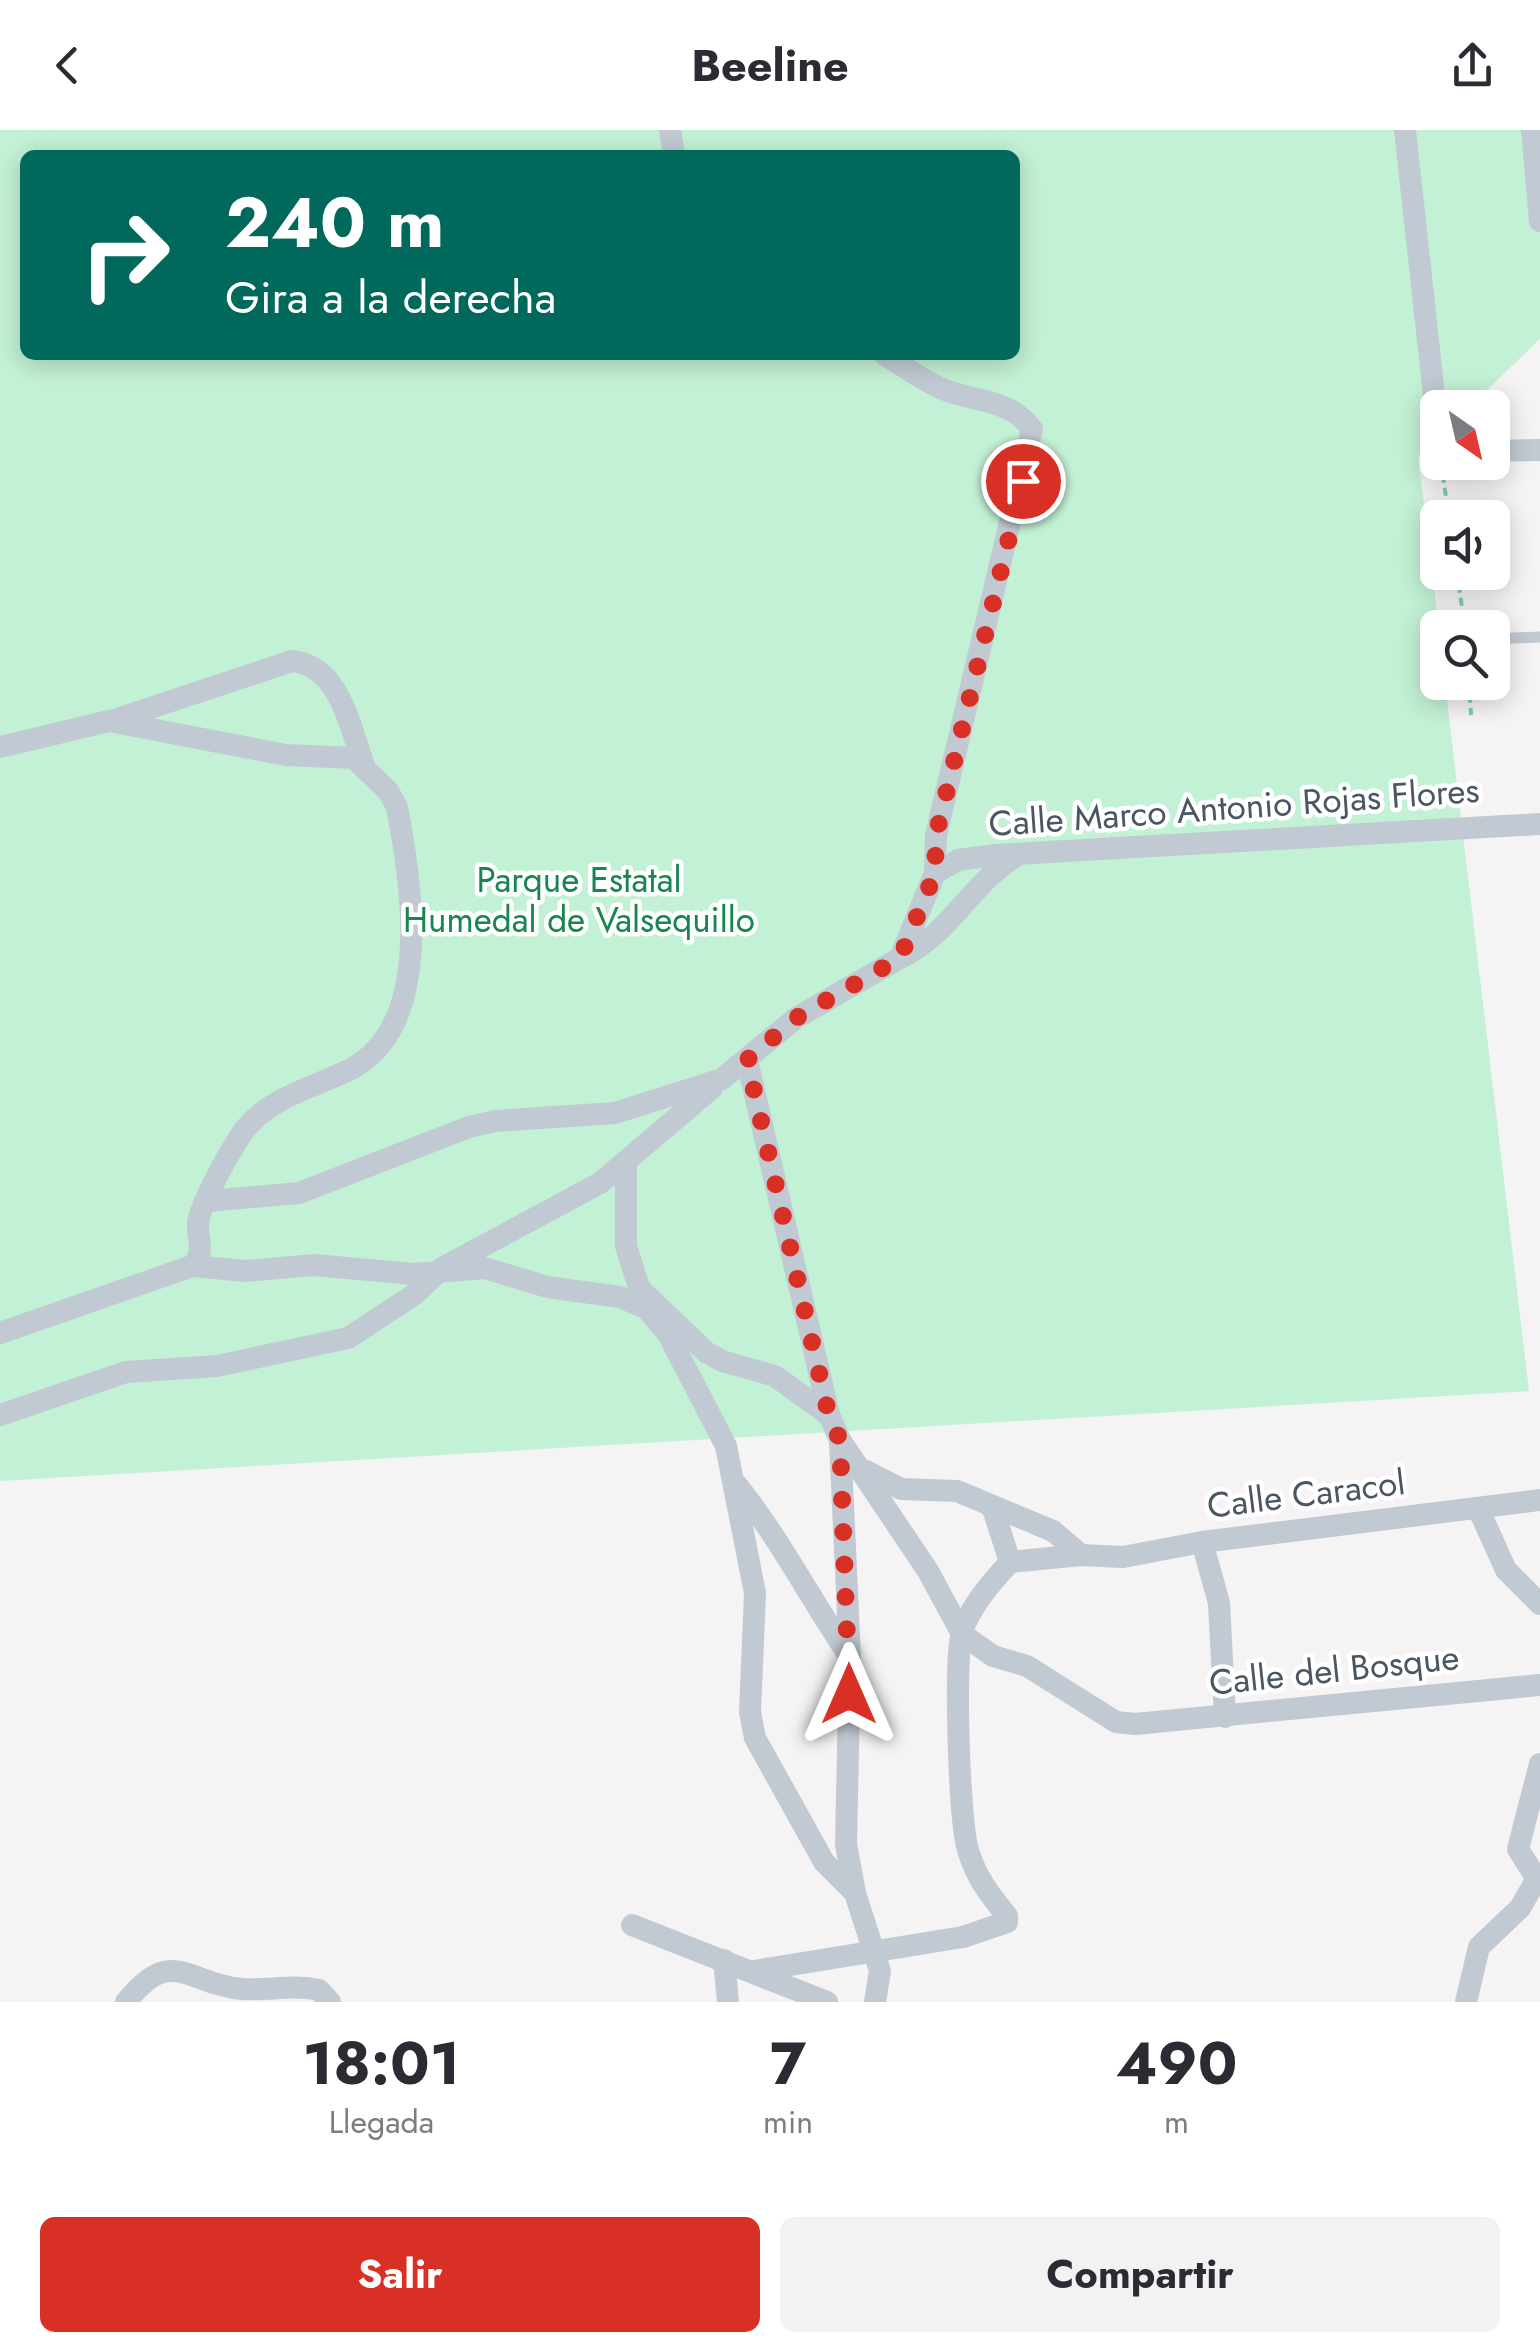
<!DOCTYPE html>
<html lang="es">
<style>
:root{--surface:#fff;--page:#f2f2f3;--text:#2b2b33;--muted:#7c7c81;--accent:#d93025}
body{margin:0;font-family:Jost,sans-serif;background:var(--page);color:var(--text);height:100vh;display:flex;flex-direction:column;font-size:38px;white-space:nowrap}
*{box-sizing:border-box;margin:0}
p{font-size:32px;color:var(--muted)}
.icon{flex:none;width:55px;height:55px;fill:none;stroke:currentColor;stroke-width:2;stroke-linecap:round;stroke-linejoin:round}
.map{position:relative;height:1872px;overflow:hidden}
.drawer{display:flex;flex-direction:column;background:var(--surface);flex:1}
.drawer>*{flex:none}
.guide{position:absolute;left:20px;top:20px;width:1000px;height:210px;border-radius:15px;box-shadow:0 5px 25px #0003;background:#00695c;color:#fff;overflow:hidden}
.needle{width:65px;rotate:146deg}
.buttons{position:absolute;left:1420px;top:260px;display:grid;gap:20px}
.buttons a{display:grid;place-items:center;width:90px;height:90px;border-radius:15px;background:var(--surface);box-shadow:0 5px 25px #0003;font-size:50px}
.pin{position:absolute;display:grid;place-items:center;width:85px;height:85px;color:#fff;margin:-42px;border:5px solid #fff;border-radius:50%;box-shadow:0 2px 10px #0007}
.me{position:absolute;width:110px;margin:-55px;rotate:0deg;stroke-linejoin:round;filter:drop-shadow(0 0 8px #0008)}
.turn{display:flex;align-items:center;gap:35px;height:210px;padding:0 40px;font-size:45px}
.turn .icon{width:130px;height:130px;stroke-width:2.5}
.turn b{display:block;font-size:70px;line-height:85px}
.eta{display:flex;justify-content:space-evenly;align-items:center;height:170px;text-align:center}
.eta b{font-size:60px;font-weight:700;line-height:70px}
.primary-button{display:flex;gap:20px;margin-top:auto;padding:20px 40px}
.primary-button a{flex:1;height:115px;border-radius:15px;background:var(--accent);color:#fff;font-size:40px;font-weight:700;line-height:115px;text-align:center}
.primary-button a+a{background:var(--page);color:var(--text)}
header{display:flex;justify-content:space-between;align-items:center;height:130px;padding:0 40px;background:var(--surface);font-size:45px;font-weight:700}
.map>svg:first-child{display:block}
.green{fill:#c3f1d5;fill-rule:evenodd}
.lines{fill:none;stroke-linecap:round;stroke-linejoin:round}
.path{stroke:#7ad0a6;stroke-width:4;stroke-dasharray:8 5;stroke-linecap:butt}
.lane{stroke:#c1cad2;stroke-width:11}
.street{stroke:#c1cad2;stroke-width:22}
.route{stroke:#d93025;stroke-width:18;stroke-dasharray:0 32.4}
.labels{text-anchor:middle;stroke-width:9;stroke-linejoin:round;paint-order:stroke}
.street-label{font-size:35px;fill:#4a5661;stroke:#fff}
.park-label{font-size:35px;fill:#17864f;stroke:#fff}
</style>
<header><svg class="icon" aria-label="back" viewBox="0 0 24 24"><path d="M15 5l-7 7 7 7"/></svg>Beeline<svg class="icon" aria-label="share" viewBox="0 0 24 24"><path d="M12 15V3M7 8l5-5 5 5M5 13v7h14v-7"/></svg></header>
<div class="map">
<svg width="1540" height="1872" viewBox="0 0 1540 1872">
<rect width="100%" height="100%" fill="#f5f3f3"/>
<!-- green -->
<path class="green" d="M0 0H1540V209L1469 277 1438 278 1437 307 1418 326 1439 497 1438 552 1445 553 1529 1261 0 1351ZM25 25H1015V225H25Z"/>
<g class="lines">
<!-- path -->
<g class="path">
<polyline points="1441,332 1449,388"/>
<polyline points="1457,442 1465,498"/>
<polyline points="1469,552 1471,585"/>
</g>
<!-- lane -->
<polyline class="lane" points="1492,509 1540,507"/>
<!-- street -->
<g class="street">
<polyline points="670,0 674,25"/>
<polyline points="1405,0 1438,302"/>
<polyline points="1532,0 1540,91"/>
<polyline points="1492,321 1540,320"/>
<path d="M111 591 292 531C340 536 349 595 364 635"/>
<path d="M0 617 109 591 286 625 354 628 388 661 397 677C411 752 435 894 351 939 316 957 272 966 246 998 233 1015 200 1074 198 1093 197 1111 206 1121 192 1136L0 1203"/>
<polyline points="935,743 958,730 996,725 1540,694"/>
<path d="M900 828C953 802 971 752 1018 725"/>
<polyline points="747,930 829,1285 840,1310 928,1441 962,1504 993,1526 1027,1536 1116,1592 1135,1594 1540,1555"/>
<polyline points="626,1033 626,1116 643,1170"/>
<path d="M209 1071 299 1063 469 997 495 991 615 983 722 949 796 888 900 828 935 743 936 705 1032 299C1010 268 971 272 940 258 921 249 903 236 885 225"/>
<polyline points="192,1136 246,1141 314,1135 413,1144 485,1138 547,1157 620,1167 646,1178 668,1204 726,1316 755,1463 750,1582 755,1608 824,1732 855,1763"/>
<polyline points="639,1158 706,1222 722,1231 775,1246 829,1285"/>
<polyline points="0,1285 126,1242 217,1236 348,1208 415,1164 442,1138 600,1053 712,958"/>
<polyline points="840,1311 850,1527 846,1714 855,1763 880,1841 875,1872"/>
<polyline points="866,1341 901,1359 957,1361 1053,1401 1081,1425"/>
<path d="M737 1355C780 1409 811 1470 850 1527"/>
<polyline points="992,1376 1010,1432"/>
<polyline points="1478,1378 1506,1440 1540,1474"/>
<polyline points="1202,1412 1219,1473 1225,1587"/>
<polyline points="1540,1634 1518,1719 1540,1754"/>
<polyline points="632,1795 827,1872"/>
<polyline points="724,1830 728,1872"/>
<path d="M754 1841 963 1807 1007 1792V1786C989 1764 976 1747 968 1720 959 1690 954 1531 962 1502 971 1475 991 1453 1010 1432L1081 1425 1123 1427 1202 1412 1540 1370"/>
<path d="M126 1872C173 1814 186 1854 242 1859 268 1861 293 1854 319 1860L330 1872"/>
<polyline points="1466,1872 1479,1817 1520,1778 1535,1752"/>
</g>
</g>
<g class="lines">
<!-- route -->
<polyline class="route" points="849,1564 840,1310 829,1286 747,930 796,888 900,828 935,743 936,705 1023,351"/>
</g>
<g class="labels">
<!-- street labels -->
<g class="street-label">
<text transform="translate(1234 677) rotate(-4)" y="12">Calle Marco Antonio Rojas Flores</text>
<text transform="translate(1306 1364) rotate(-7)" y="12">Calle Caracol</text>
<text transform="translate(1334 1540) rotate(-6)" y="12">Calle del Bosque</text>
</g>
<!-- park labels -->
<g class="park-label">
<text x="579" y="762">Parque Estatal<tspan x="579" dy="40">Humedal de Valsequillo</tspan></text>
</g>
</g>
</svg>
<div class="buttons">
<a><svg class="needle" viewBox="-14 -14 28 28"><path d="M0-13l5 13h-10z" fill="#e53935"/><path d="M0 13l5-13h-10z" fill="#7c7c81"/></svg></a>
<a><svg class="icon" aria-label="sound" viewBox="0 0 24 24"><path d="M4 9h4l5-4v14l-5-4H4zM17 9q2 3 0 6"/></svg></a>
<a><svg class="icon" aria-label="search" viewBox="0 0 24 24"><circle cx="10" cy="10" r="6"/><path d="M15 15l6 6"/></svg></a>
</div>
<div class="pin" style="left:1023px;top:351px;background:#d93025"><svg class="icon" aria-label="arrive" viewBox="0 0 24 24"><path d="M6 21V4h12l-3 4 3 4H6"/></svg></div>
<svg class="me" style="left:849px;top:1564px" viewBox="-20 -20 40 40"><path d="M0-17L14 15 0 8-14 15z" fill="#d93025" stroke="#fff" stroke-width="4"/></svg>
<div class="guide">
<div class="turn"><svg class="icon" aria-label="right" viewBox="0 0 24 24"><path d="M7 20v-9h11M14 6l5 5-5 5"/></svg><div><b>240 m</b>Gira a la derecha</div></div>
</div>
</div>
<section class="drawer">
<div class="eta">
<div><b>18:01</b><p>Llegada</p></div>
<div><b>7</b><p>min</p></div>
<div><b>490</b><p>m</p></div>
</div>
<div class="primary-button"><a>Salir</a><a>Compartir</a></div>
</section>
